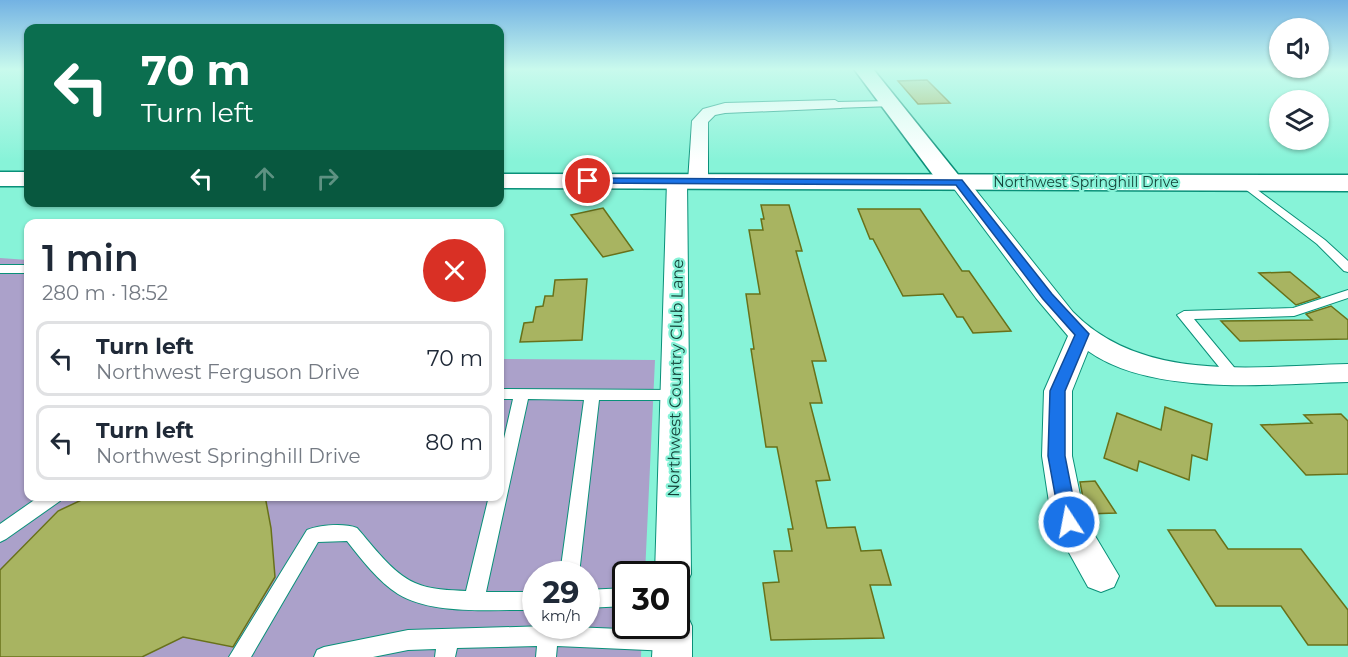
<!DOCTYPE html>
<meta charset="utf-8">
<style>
:root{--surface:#fff;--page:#f6f6f7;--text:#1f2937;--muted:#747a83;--line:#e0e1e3}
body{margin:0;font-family:Montserrat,sans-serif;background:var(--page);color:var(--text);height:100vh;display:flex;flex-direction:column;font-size:22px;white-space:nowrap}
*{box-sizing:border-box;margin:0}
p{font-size:20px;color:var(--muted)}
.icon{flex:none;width:33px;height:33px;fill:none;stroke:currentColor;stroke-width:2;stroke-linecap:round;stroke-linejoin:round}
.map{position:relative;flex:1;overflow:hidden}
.panel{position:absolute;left:24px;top:219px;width:480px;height:282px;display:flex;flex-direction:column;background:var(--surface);border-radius:12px;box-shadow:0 2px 4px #0004}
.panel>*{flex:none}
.top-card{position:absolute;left:24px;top:24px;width:480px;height:183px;border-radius:12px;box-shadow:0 2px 4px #0004;background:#0b6e4f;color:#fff;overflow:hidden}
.tools{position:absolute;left:1269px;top:18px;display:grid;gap:12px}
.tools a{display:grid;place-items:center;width:60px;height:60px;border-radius:50%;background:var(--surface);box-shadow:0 2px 4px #0004;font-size:30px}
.speed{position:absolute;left:522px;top:561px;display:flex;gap:12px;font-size:30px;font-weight:700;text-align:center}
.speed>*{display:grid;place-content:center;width:78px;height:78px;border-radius:50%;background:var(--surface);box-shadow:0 2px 4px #0004;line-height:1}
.speed small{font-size:15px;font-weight:400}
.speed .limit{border:3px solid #111;border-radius:9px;background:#fff;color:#111}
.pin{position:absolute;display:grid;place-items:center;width:51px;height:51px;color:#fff;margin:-26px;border:3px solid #fff;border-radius:50%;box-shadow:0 2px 6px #0007}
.me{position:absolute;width:66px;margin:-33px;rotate:349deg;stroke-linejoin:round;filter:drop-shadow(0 0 4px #0008)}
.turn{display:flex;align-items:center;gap:21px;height:126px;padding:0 18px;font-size:27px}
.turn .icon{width:78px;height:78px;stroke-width:2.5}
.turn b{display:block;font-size:42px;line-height:51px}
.lanes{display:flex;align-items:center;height:57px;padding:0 18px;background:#0003;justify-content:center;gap:30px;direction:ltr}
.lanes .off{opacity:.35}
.round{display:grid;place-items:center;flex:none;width:63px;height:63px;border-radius:32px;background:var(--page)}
.summary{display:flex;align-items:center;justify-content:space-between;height:102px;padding:0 18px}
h1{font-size:36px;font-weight:600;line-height:45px}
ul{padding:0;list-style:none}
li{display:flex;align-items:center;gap:18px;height:75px;margin:0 12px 9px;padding:0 6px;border:3px solid var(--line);border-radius:12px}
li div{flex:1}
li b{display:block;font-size:22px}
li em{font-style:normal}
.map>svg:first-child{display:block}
.green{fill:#aba1ca;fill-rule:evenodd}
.building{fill:#a8b461;stroke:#68711a;stroke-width:1.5}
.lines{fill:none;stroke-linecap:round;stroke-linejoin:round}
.lane-casing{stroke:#0a9079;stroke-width:2}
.street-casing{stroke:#0a9079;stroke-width:2}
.secondary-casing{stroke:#0a9079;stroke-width:3}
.primary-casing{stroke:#0a9079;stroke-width:3}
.lane{fill:#fff;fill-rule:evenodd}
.street{fill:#fff;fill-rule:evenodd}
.secondary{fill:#fff;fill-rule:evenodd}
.primary{fill:#fff;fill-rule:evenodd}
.route{fill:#1a73e8;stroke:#114b97;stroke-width:1.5}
.labels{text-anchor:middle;stroke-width:4.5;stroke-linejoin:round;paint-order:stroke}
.far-street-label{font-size:14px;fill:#144339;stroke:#87f3d8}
.street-label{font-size:16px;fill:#144339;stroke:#87f3d8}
</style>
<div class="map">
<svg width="1348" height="657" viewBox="0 0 1348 657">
<rect width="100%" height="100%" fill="#87f3d8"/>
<!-- green -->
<path class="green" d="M0 258 28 260V496H500V359L655 360 645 574H626V626H642L641 657H0ZM536 574H586V626H536Z"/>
<!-- building -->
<g class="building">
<polygon points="927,80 950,103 918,104 898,81"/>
<polygon points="761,205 789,205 802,251 796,251 826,361 812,361 822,403 810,403 830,480 816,481 827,528 855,527 861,551 881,550 891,585 870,585 884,638 771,640 763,583 779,582 774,551 792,551 788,529 793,529 777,447 766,447 751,349 754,349 746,294 760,294 749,230 763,230 761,219 764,219"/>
<polygon points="603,208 633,250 603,257 571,215"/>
<polygon points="858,209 920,209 962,271 969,271 1011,331 973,333 963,317 957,317 943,294 903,296 873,239 870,239"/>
<polygon points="1290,272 1320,297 1296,305 1259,273"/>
<polygon points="587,279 582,340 520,342 524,323 533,322 536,307 543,306 545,296 553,296 555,280"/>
<polygon points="1331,306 1348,320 1348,339 1240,341 1221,321 1312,320 1306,314"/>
<polygon points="1165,407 1212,424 1207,460 1192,455 1189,480 1139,461 1137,471 1104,458 1117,413 1161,430"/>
<polygon points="1341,414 1348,421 1348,474 1306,475 1261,425 1312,423 1304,415"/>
<polygon points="1095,481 1116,513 1086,514 1080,482"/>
<polygon points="90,496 265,496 271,528 275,577 233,647 183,637 142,657 0,657 0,570 58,511"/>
<polygon points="1168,530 1215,530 1228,549 1301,549 1348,610 1348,645 1308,645 1281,606 1216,606"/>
</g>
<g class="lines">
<!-- lane casing -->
<g class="lane-casing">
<g id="lane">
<polygon points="890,101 893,102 893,106 835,108 831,105 835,102"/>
<polygon points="1244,180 1325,240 1348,261 1348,272 1344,271 1317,244 1240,185 1239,183"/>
<rect x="0" y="265" width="28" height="8"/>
<polygon points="1348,290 1348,298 1294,316 1194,319 1238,372 1240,375 1238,378 1228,378 1177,315 1184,311 1293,308"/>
<path d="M500 389 675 390 680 391 682 395 680 399 675 400H599L579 574H560L584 400 528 399 486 592H536V610C495 609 434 616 398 594 378 581 362 560 347 541L318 542 251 657H229L307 530C320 525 344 523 357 528 373 546 392 573 415 583 430 590 450 590 466 591L489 496H500V456L513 399H500Z"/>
<polygon points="40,496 62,496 60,501 6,539 0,542 0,524"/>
<polygon points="626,588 626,606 586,608 586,590"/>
<polygon points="548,626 670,631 677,634 680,641 677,648 670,651 557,646 556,657 536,657 537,646 457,648 455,657 435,657 436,649 408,650 373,657 314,657 317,650 324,647 408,630"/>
</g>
</g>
<!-- street casing -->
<g class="street-casing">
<g id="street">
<polygon points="835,100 843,105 841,108 725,113 715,115 708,122 708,182 705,186 691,186 688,182 692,121 703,109 725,103"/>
<polygon points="677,175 684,177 687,181 691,574 686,585 676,589 676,574 655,574 667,181 670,177"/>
<path d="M959 176 966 178 1073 312C1143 384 1257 366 1348 364V382C1273 384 1152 397 1088 351L1072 391V456L1085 519 1119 576 1114 587 1101 592 1088 587 1052 522 1042 456 1044 391 1068 336 1036 298 949 182 952 178Z"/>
<polygon points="676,609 686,613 692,626 692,657 652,657 654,626 676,626"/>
</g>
</g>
<!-- secondary casing -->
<g class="secondary-casing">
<polygon id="secondary" points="854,69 873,69 960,177 963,182 960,187 951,189 942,187"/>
</g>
<!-- primary casing -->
<g class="primary-casing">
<g id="primary">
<rect x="0" y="172" width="28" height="14"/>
<polygon points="500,174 1348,175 1348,191 500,188"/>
</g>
</g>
<!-- lane -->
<use href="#lane" class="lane"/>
<!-- street -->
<use href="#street" class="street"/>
<!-- secondary -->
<use href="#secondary" class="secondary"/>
<!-- primary -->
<use href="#primary" class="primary"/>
</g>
<!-- sky -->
<linearGradient id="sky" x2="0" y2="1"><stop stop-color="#73b2e3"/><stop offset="0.43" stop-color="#c9faed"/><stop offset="1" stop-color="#c9faed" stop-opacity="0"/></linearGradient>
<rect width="1348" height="161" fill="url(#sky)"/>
<!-- route -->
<polygon class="route" points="588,178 962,180 1052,294 1089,334 1065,391 1065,456 1078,522 1076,527 1069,529 1063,527 1060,522 1048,456 1050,391 1075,335 1043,299 956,185 584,183 584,179"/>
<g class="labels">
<!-- far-street labels -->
<g class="far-street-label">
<text x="1086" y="187">Northwest Springhill Drive</text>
</g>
<!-- street labels -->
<g class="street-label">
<text transform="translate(675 378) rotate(-89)" y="6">Northwest Country Club Lane</text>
</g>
</g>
</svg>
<div class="tools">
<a><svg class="icon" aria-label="sound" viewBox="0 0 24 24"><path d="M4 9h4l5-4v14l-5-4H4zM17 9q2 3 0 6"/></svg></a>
<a><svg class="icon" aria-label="layers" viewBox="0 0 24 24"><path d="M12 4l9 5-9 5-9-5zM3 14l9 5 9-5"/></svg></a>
</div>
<div class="speed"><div>29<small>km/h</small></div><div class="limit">30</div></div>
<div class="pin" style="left:588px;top:181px;background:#d93025"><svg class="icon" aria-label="arrive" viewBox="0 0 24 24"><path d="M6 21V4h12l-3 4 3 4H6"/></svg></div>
<svg class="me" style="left:1069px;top:522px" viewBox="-20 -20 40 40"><circle r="17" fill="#1a73e8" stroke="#fff" stroke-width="3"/><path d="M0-11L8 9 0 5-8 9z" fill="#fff"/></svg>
<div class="top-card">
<div class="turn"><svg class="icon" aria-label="left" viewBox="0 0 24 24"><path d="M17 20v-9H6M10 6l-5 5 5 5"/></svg><div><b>70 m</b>Turn left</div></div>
<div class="lanes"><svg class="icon" aria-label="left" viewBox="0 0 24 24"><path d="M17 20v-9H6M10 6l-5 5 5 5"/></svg><svg class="icon off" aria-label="ahead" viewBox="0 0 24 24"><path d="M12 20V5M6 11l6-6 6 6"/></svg><svg class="icon off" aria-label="right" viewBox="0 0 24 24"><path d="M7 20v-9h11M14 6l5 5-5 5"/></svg></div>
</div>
<section class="panel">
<div class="summary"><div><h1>1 min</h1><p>280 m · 18:52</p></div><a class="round" style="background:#d93025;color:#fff"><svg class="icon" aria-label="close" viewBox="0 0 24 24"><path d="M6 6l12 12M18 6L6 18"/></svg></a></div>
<ul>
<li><svg class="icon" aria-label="left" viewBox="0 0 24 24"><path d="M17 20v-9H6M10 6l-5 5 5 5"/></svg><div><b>Turn left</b><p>Northwest Ferguson Drive</p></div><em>70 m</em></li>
<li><svg class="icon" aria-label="left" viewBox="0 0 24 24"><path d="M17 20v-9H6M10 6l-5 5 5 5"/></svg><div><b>Turn left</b><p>Northwest Springhill Drive</p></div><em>80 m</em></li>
</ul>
</section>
</div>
